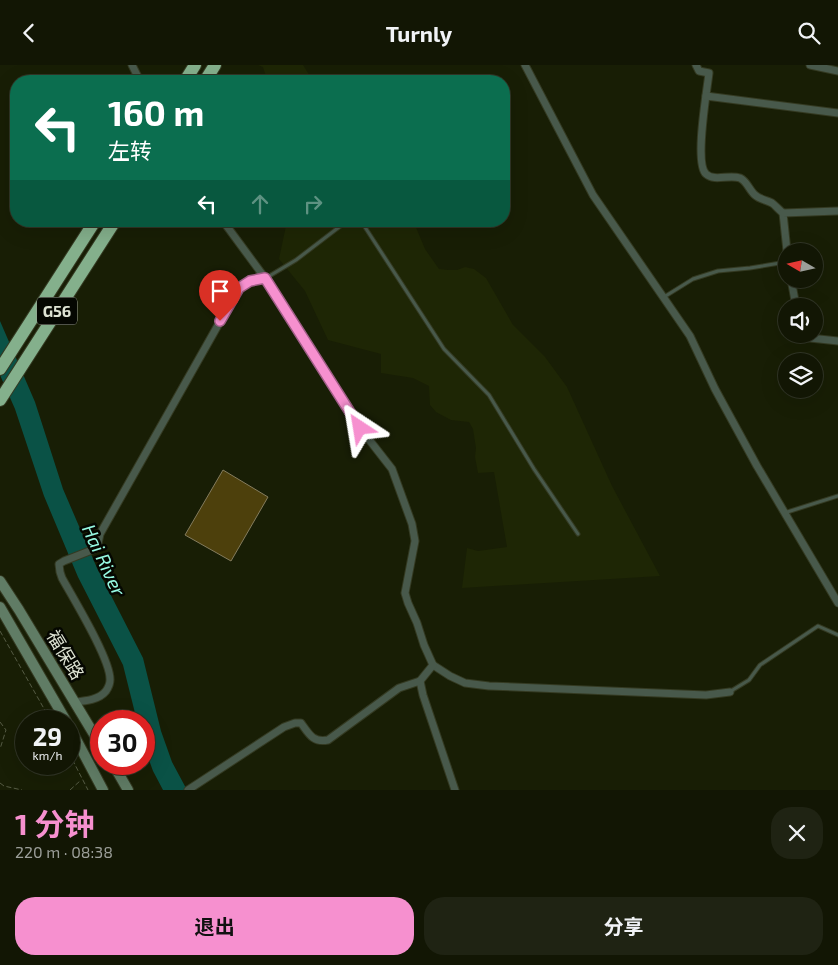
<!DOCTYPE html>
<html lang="zh">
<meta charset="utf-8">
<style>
:root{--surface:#121604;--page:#1f2313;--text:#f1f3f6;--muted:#9c9f9a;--line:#313526;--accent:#f690cf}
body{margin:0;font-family:"Exo 2","Noto Sans SC",sans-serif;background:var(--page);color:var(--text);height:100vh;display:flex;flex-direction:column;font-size:19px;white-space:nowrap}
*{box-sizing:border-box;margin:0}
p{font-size:16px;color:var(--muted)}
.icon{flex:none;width:28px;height:28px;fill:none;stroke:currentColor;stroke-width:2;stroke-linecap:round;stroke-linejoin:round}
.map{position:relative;height:725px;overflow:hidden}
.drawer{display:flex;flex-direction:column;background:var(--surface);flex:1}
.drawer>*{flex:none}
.banner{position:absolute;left:10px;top:10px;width:500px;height:152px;border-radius:20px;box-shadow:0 5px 20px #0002,0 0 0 1px var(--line);background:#0b6e4f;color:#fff;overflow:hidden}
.needle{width:32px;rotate:279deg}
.tools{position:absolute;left:778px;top:178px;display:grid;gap:10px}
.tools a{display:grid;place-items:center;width:45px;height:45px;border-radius:50%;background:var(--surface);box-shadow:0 5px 20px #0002,0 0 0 1px var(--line);font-size:25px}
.speed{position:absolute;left:15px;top:645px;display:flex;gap:10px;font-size:25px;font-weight:700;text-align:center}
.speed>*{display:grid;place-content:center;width:65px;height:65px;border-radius:50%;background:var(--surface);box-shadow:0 5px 20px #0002,0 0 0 1px var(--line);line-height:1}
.speed small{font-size:12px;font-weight:400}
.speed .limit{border:8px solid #d22;background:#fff;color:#111}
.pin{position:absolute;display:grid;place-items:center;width:42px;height:42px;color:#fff;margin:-51px -21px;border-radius:50% 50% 50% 0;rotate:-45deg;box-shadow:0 0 5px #0007}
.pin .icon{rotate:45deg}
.me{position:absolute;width:55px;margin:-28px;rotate:327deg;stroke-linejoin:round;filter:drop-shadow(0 0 4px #0008)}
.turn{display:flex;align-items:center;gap:18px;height:105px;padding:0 15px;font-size:22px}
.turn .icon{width:65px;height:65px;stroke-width:2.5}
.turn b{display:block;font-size:35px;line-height:42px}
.lanes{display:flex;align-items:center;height:48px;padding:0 15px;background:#0003;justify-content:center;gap:25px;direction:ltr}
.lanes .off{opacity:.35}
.round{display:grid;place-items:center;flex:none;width:52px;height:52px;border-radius:20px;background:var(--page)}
.head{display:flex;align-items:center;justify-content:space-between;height:85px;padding:0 15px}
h1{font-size:30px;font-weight:700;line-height:38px;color:var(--accent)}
.cta{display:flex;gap:10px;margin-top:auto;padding:10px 15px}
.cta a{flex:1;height:58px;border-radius:20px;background:var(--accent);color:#111;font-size:20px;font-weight:700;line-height:58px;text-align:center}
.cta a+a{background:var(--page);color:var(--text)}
header{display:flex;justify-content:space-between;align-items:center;height:65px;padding:0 15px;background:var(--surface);font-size:22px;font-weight:700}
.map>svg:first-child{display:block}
.built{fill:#1e2605}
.water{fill:#0a5246}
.building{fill:#4d400c;stroke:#847c5e}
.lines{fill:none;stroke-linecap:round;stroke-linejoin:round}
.lane-casing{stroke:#343a22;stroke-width:5}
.street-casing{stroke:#343a22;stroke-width:9}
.secondary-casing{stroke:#343a22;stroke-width:12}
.highway-casing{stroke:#343a22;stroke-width:14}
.path{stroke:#555b44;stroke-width:1;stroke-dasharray:5 2.5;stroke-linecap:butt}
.lane{stroke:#48594b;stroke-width:3}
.street{stroke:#48594b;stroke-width:7}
.secondary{stroke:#607c65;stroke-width:10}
.highway{stroke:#84b08c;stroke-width:12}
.route-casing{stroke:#a05e87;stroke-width:12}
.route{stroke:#f690cf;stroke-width:9}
.labels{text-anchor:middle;stroke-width:5;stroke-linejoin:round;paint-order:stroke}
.shield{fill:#050701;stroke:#9da194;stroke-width:1}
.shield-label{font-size:16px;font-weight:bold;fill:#dee3d3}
.street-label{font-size:18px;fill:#dee3d3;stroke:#050701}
.water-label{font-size:19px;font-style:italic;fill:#96f9e2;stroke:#050701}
</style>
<header><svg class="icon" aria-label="back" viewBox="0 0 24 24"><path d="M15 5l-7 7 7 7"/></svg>Turnly<svg class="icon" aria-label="search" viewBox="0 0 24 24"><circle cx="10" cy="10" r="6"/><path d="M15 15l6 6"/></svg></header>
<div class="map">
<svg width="838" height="725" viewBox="0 0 838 725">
<rect width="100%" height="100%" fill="#181e05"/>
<!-- built -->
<g class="built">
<polygon points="258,0 303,0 313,16 273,16 267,14 263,2"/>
<polygon points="287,156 415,156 415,160 425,184 439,204 448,205 457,205 465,202 474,204 486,213 513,260 545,292 567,322 612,421 660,511 462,523 467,483 478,486 507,482 494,407 478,408 475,392 476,383 473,364 469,357 451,355 436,347 430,340 429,321 413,313 381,308 381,289 328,275 305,226 279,194"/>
</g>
<!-- water -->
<polygon class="water" points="0,256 35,337 63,424 97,503 143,593 161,666 172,697 187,725 163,725 153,706 144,681 144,656 137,656 123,600 78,512 44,431 15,344 0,310"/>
<!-- building -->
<polygon class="building" points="223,405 268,432 231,496 185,470"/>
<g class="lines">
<!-- lane casing -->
<g class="lane-casing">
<g id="lane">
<polyline points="361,156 444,284 489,330 534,404 578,469"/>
<polyline points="266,213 296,195 347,156"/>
<polyline points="664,232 693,214 718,206 750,203 786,197"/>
<polyline points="784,448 838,431"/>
<polyline points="731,626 749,615 760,600 818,561 838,570"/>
</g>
</g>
<!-- street casing -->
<g class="street-casing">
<g id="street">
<polyline points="132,0 140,16"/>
<polyline points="525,0 593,130 690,271 715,324 757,401 838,538"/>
<path d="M696 0 699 6 709 8C707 26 694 98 706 109 715 117 729 109 740 113 747 116 749 125 755 130 759 134 766 135 772 138 776 141 779 145 783 148"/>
<polyline points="810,0 838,6"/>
<polyline points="706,31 838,48"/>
<polyline points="787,186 783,148 838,146"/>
<polyline points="791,214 796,241"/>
<polyline points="801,269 801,272 838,276"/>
<polyline points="433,600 450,611 465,618 489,621 706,630 730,627"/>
<polyline points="420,616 423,630 455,725"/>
<path d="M74 637C85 636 99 635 106 626 108 623 110 618 110 615 111 595 73 533 62 513L60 507 59 499 64 496 97 483 100 469 239 223 250 216 265 213"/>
<path d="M188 725 284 662 295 658H301C309 669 313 678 328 675L399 623 420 616 433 600 424 580 417 558 408 538 405 528 415 476 412 459 392 404 360 363 265 213 223 156"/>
</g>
</g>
<!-- secondary casing -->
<g class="secondary-casing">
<g id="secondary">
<polyline points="0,516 19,545 101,681"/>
<polyline points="0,542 66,656"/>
<polyline points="69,661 103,725"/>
<polyline points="113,699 128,725"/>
</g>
</g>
<!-- highway casing -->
<g class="highway-casing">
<g id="highway">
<polyline points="185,16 195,0"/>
<polyline points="205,16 215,0"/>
<polyline points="0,304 95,156"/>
<polyline points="0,335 115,156"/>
</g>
</g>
<!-- path -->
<g class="path">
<polyline points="0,566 51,656"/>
<polyline points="0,657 6,665 0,684"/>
<polyline points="69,688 88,725"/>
<polyline points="0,718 4,721 22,725"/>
<polyline points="70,725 80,716"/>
</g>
<!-- lane -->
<use href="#lane" class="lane"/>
<!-- street -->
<use href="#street" class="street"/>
<!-- secondary -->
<use href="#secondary" class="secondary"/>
<!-- highway -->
<use href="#highway" class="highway"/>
</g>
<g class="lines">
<!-- route casing -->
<g class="route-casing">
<polyline id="route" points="220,256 239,223 250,216 265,213 360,363"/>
</g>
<!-- route -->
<use href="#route" class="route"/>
</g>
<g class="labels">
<!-- shield labels -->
<rect class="shield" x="37" y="232.5" width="40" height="27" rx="4"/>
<g class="shield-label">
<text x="57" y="252">G56</text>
</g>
<!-- street labels -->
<g class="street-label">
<text transform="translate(65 590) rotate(59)" y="6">福保路</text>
</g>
<!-- water labels -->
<g class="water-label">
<text transform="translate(104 495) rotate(65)" y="7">Hai River</text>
</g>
</g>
</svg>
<div class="tools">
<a><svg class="needle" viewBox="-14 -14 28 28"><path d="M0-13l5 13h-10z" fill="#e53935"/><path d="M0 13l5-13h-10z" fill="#9c9f9a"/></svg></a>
<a><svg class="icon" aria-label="sound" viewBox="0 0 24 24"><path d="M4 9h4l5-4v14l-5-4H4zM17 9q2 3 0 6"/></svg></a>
<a><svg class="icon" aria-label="layers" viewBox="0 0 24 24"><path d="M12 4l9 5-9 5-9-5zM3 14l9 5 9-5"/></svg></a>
</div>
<div class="speed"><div>29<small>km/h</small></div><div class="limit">30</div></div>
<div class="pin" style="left:220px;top:256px;background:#d93025"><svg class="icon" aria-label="arrive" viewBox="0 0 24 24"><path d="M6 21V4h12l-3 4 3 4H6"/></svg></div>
<svg class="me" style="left:360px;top:363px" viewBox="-20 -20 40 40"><path d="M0-17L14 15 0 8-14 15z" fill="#f690cf" stroke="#fff" stroke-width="4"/></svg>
<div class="banner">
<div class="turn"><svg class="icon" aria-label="left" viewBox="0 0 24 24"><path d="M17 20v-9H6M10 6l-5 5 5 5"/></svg><div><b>160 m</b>左转</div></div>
<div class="lanes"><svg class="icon" aria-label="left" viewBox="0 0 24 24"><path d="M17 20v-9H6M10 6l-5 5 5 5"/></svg><svg class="icon off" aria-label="ahead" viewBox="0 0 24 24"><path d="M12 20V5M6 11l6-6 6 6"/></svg><svg class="icon off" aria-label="right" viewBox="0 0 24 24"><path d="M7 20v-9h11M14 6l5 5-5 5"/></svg></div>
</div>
</div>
<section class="drawer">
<div class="head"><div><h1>1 分钟</h1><p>220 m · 08:38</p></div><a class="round"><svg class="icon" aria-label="close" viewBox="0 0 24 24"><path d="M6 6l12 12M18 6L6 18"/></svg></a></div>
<div class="cta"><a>退出</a><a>分享</a></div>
</section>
